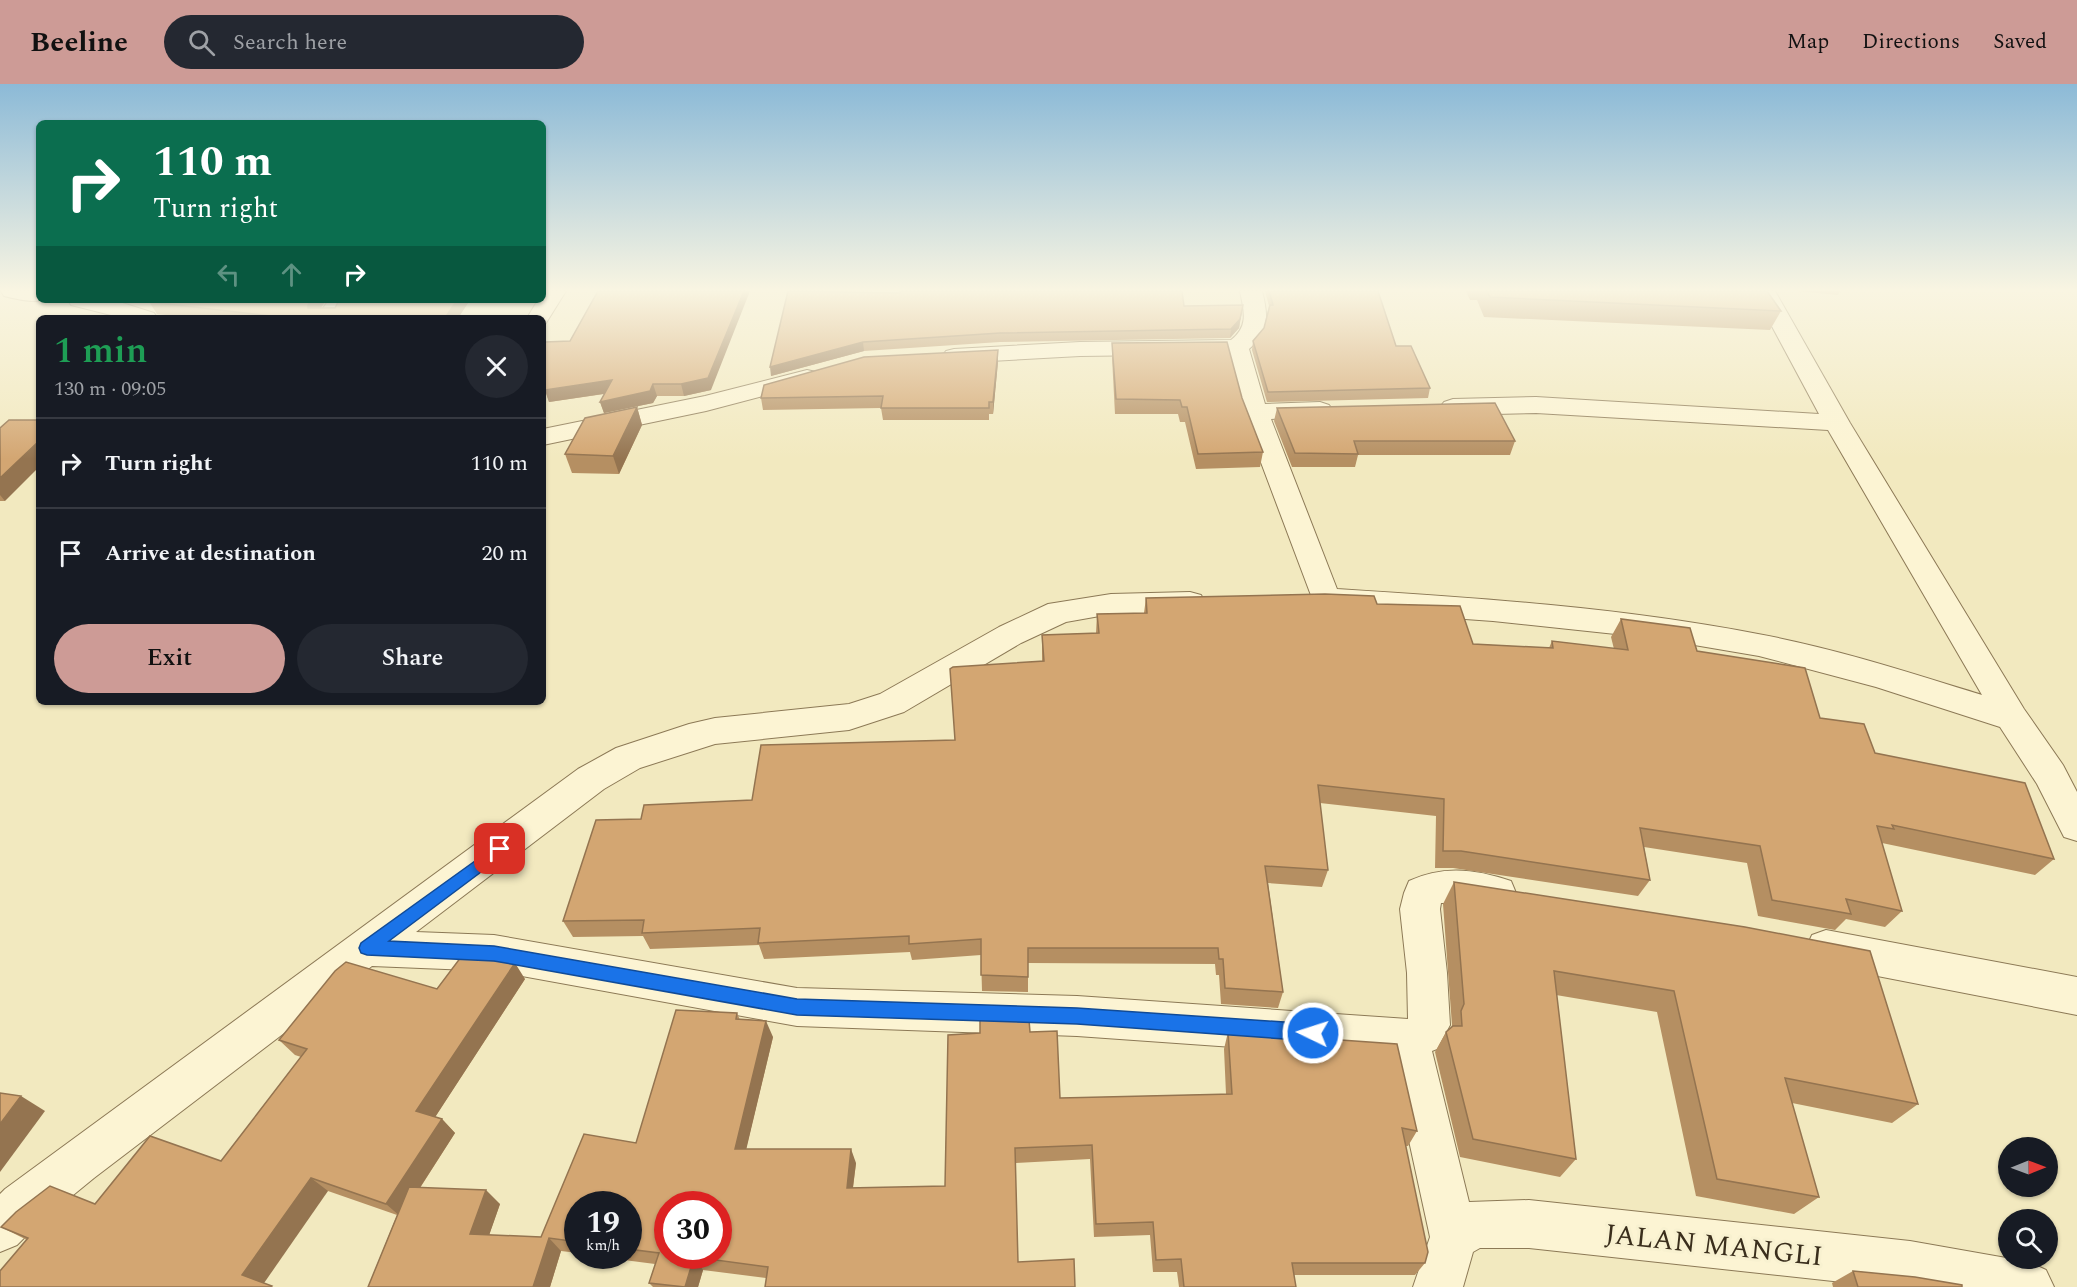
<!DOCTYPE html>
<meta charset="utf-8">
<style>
:root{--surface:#171b24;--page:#242831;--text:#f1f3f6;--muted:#9ea1a6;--line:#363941;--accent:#cd9b96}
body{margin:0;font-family:Spectral,serif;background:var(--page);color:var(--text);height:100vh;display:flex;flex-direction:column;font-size:22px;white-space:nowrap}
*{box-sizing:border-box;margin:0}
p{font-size:20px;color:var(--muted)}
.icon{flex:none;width:33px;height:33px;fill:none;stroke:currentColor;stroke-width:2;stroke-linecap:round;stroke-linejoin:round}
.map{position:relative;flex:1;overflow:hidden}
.side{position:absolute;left:36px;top:231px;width:510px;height:390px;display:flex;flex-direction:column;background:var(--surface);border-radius:9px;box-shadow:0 2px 4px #0004}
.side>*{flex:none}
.top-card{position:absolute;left:36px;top:36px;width:510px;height:183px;border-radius:9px;box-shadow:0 2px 4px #0004;background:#0b6e4f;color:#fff;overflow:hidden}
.needle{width:39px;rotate:89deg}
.buttons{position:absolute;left:1998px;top:1053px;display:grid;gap:12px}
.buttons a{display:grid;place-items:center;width:60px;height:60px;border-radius:50%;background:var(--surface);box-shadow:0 2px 4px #0004;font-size:30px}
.speed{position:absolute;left:564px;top:1107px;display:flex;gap:12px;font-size:30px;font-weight:700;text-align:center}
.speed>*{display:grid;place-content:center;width:78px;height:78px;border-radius:50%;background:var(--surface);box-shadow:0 2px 4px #0004;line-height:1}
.speed small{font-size:15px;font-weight:400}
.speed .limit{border:9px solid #d22;background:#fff;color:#111}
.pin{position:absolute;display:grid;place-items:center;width:51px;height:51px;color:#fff;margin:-26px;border-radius:12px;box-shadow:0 3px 9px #0006}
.me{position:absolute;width:66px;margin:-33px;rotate:274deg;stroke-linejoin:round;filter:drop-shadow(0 0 4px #0008)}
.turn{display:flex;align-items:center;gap:21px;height:126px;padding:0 18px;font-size:27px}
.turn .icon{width:78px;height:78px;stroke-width:2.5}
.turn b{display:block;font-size:42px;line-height:51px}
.lanes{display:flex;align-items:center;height:57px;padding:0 18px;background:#0003;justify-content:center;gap:30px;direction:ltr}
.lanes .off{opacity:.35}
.round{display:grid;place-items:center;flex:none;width:63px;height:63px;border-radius:32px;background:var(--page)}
.headline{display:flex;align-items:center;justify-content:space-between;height:102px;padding:0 18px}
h1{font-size:36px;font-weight:600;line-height:45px;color:#1e9e55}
.primary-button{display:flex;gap:12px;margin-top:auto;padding:12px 18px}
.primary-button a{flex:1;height:69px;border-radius:36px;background:var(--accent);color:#111;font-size:24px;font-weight:600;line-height:69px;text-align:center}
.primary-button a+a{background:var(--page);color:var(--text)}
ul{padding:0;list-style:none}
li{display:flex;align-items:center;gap:18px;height:90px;padding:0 18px;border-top:2px solid var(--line)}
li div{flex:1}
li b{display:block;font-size:22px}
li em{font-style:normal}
header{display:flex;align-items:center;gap:36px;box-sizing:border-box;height:84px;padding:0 30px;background:var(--accent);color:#111}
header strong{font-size:28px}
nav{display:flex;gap:33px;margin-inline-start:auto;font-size:21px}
.search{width:420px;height:54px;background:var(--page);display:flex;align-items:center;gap:15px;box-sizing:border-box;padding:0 21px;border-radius:33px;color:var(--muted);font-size:22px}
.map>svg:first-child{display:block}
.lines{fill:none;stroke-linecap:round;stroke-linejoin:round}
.minor-casing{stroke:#8c7956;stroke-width:2}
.minor{fill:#fcf4d3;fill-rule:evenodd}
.wall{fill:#b58f62}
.shaded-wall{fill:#947450}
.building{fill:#d3a672;stroke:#947450;stroke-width:1.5;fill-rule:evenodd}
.route{fill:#1a73e8;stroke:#114b97;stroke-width:1.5}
.labels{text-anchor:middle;stroke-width:6;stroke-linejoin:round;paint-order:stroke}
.near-street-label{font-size:28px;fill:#3a2e1c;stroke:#f8f1d0}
</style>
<header>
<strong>Beeline</strong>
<div class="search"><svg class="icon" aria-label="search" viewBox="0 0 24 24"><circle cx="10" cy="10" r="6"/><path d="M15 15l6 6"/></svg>Search here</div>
<nav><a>Map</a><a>Directions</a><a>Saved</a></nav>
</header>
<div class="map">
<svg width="2077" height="1203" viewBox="0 0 2077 1203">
<rect width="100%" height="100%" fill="#f2e9bf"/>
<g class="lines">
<!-- minor casing -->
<g class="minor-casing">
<g id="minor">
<path d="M1 207H39V216H46C33 219 17 215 4 212Z"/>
<polygon points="544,207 566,207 546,239 543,240 543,234 527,234 538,216 543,216"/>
<path d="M1240 207H1262C1268 230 1270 248 1249 265L1265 320 1320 318 1329 321 1333 326 1329 331 1271 335 1337 505C1478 514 1619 523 1758 550 1834 564 1908 588 1982 611L1828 346 1536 329 1453 331 1444 328 1440 323 1444 318 1453 315 1536 313 1819 330 1753 207H1775L1850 339 2024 625 2063 681 2077 708V757L2064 753 2037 700 2000 643 1876 603 1759 572 1653 554 1493 537 1326 525 1315 522 1242 328 1227 270 1080 272 954 279 946 277 942 272 946 267 954 265 1080 258 1231 256C1249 242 1244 227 1240 207Z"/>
<polygon points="68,216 113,216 154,229 157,234 123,234 71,221"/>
<polygon points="329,216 351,216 339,234 316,234"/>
<polygon points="807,286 816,288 819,293 816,298 706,327 543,361 543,345 705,312"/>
<path d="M1190 508 1201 511 1205 518 1201 525 1190 528 1111 530 1066 538 1021 559 904 628 849 646 715 660 640 684 604 705 416 848 494 851 797 904 1077 912 1408 935 1407 889 1400 825 1404 809 1409 797C1443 781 1476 785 1511 797L1516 809 1511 821 1497 826 1459 819H1441L1440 825 1447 889 1450 941 1437 965 1432 967 1469 1118 1529 1116 1910 1157 2029 1178 2046 1186 2054 1203H1888L1529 1164H1480L1473 1168 1463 1203H1413L1430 1153 1391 974 1077 952 797 942 494 887 372 882 94 1094 39 1139 17 1161 0 1168V1110L5 1105 578 685 616 664 689 640 715 634 849 620 880 610 999 543 1048 520 1111 510Z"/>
<polygon points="1826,846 2077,893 2077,931 1826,882 1812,877 1806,864 1812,851"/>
</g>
</g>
<!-- minor -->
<use href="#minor" class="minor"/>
</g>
<!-- wall -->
<g class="wall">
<polygon points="788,207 1184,222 1243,221 1239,244 1230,254 1000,258 864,267 771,292"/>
<polygon points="1265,207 1378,207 1396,262 1430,304 1428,314 1267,318 1252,266 1253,257 1264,244 1269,222"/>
<polygon points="1466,207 1767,207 1781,227 1770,246 1484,233 1477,216 1470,216"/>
<polygon points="1796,207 1840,207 1838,211"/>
<polygon points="148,216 326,216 321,224 470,216 458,234 192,234 157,230"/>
<polygon points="545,258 711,306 684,312 657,312 653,319 604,329 600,318 604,310 549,318 545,306"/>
<polygon points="1112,259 1242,314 1263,368 1260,383 1196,385 1185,338 1180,338 1178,330 1115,330 1112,274"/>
<polygon points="998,278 993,330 989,330 989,336 883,336 881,324 763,326 761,314"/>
<polygon points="637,323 642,341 619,390 572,389 565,370"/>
<polygon points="1277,324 1515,357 1510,371 1358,371 1355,383 1292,383 1274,337"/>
<polygon points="0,344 5,417 0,417"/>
<polygon points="1146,514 1377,520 1473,560 1549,564 1552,557 1614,565 1611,553 1621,535 1697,567 1820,634 1875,669 2054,775 2035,791 1882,759 1902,827 1885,843 1846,835 1835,846 1758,832 1747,779 1644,763 1650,796 1638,812 1453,784 1435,784 1436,732 1320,719 1328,786 1322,803 1268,799 1283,908 1278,924 1221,920 1219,891 1216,891 1215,880 1028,879 1028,908 982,907 981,871 912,876 910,868 764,875 759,861 650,865 643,852 573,853 563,837 641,735 752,716 955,656 1042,577 1042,551 1096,549 1097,530 1144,529"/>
<polygon points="1454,798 1918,1020 1892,1039 1792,1019 1819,1113 1794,1130 1696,1112 1657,928 1556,911 1576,1075 1560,1093 1460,1073 1435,968 1446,948 1451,944 1452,941 1443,820"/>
<polygon points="525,895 435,1033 442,1035 455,1049 420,1104 500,1120 489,1151 541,1153 636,1059 737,929 740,936 773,953 746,1065 856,1079 853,1104 945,1102 1030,948 1060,1014 1226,1010 1224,965 1228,948 1417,1047 1408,1062 1406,1062 1425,1179 1415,1191 1294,1191 1296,1203 1179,1203 1177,1188 1153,1188 1150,1151 1094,1153 1090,1075 1016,1079 766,1194 703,1186 698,1203 653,1203 649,1199 655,1180 593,1172 628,1172 628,1120 578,1120 578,1169 561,1167 550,1203 368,1203 397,1131 328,1107 27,1156 1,1143 95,1120 221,1077 301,973 295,971 279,956 437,905"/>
<polygon points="1853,1187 1962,1203 1833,1203 1832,1199"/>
</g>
<!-- shaded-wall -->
<g class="shaded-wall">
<polygon points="744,207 750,207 711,306 684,312 681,300"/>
<polygon points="312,216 326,216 314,233 308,224 308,221"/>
<polygon points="457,216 470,216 458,234 445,234"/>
<polygon points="1243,221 1239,244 1230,254 1231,245"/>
<polygon points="863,258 864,267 771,292 770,283"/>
<polygon points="998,266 998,278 993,330 993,318"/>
<polygon points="612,296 616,308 549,318 545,306"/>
<polygon points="653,300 657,312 653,319 604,329 600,318"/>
<polygon points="637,323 642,341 619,390 613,372"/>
<polygon points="39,357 39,383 5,417 0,411 0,394"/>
<polygon points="515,879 525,895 430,1041 416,1027"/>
<polygon points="766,937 773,953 743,1079 735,1065"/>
<polygon points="21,1012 45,1027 0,1088 0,1040"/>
<polygon points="442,1035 455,1049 401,1133 386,1120"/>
<polygon points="851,1065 856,1079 851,1118 847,1104"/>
<polygon points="311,1094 328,1107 262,1202 242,1191"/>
<polygon points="486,1106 500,1120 485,1163 470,1150"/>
<polygon points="549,1154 561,1167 550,1203 533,1203"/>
<polygon points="694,1173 703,1186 698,1203 685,1203"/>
</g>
<!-- building -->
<g class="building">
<polygon points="598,207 744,207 708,294 681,300 653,300 650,307 600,318 612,296 545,306 545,258 570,257"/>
<polygon points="788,207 900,209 900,207 1182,207 1184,222 1243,221 1240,235 1231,245 1000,249 863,258 770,283"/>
<polygon points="1269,207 1378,207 1396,262 1411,262 1430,304 1268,308 1253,257 1264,244 1270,221 1273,221"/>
<polygon points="1487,207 1767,207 1781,227 1490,213"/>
<polygon points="148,216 312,216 308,221 308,224 335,224 339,216 457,216 445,234 288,234 150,218"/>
<polygon points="1227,258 1242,314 1263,368 1198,370 1187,323 1182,323 1180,316 1116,315 1112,259"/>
<polygon points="998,266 993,318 989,318 989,324 881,324 883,312 761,314 764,301 864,273"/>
<polygon points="1495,319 1515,357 1354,357 1358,370 1295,369 1277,324"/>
<polygon points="637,323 613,372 565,370 585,334"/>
<polygon points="9,336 39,336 39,357 0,394 0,344"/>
<polygon points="1325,510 1374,512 1377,520 1460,522 1473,560 1553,564 1552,557 1628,566 1621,535 1690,544 1697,567 1805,584 1820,634 1864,640 1875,669 2025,699 2054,775 1892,741 1894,745 1877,742 1902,827 1846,815 1851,830 1772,816 1760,762 1640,744 1650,796 1461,767 1443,767 1444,715 1318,701 1328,786 1265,782 1283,908 1225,904 1223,875 1219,875 1218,864 1028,864 1028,893 981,891 981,855 909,860 909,852 758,859 760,844 642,849 644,836 563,837 596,736 641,735 644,721 752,716 761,661 955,656 950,585 953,583 1044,577 1042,551 1099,549 1097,530 1147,529 1146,514"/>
<polygon points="1454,798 1745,843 1870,867 1918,1020 1785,994 1819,1113 1717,1095 1674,907 1554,887 1576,1075 1473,1055 1446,948 1453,942 1462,942 1461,927 1464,920"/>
<polygon points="461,873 515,879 416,1027 442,1035 386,1120 311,1094 242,1191 272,1202 271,1203 0,1203 0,1187 28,1154 1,1143 16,1128 50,1102 95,1120 150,1052 221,1077 307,965 279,956 335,887 346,878 437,905"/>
<path d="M676 926 737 929 736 935 766 937 735 1065H851L847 1104 945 1102 948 951 980 949V935L1029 936 1030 948 1057 947 1060 1014 1232 1010 1228 948 1397 960 1417 1047 1402 1044 1428 1168 1425 1179H1292L1296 1203H1184L1181 1175 1156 1176 1153 1138 1096 1140 1092 1061 1015 1064 1018 1178 1074 1175 1075 1203H765L768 1183 694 1173 685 1203 649 1199 659 1169 628 1165V1120H578V1158L549 1154 533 1203H368L409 1103 486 1106 470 1150 541 1153 584 1050 636 1059ZM668 1120H718V1172H668Z"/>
<polygon points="0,1009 21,1012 0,1040"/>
<polygon points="1853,1187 1915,1193 1962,1201 1962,1203 1858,1203"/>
</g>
<!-- sky -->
<linearGradient id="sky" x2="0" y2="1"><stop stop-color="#8cbad7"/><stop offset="0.55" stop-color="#f9f5e2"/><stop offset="1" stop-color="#f9f5e2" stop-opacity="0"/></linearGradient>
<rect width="2077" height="375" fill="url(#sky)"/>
<!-- route -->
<polygon class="route" points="500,759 505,761 508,765 505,770 389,857 494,862 797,915 1077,924 1313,940 1319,943 1322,949 1319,955 1313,957 1077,940 797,931 494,877 367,871 361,869 359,864 361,859"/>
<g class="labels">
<!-- near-street labels -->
<g class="near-street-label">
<text transform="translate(1714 1160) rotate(6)" y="10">JALAN MANGLI</text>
</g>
</g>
</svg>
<div class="buttons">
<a><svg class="needle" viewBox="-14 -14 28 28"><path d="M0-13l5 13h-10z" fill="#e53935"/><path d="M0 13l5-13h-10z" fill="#9ea1a6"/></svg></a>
<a><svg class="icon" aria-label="search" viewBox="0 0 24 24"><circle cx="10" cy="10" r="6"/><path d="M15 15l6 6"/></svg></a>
</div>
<div class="speed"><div>19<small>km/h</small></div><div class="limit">30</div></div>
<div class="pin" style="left:500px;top:765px;background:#d93025"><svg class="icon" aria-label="arrive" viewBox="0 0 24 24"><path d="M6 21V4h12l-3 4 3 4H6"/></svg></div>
<svg class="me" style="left:1313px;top:949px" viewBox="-20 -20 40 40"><circle r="17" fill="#1a73e8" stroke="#fff" stroke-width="3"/><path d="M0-11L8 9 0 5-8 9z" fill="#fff"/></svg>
<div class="top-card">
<div class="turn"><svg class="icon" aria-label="right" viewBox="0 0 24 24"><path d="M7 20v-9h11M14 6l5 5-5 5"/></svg><div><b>110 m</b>Turn right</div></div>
<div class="lanes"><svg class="icon off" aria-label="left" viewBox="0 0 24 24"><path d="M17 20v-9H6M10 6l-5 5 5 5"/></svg><svg class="icon off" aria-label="ahead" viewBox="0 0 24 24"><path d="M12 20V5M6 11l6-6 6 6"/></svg><svg class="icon" aria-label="right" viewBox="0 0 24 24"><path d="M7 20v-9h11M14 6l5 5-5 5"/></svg></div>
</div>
<section class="side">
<div class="headline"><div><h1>1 min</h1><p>130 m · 09:05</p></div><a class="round"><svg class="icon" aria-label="close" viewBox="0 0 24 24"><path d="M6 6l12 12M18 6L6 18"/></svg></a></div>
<ul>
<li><svg class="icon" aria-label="right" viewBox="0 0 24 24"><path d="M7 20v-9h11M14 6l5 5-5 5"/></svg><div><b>Turn right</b></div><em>110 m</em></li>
<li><svg class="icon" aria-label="arrive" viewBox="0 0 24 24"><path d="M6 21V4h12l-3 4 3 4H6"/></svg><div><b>Arrive at destination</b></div><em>20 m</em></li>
</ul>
<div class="primary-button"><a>Exit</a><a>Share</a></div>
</section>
</div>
